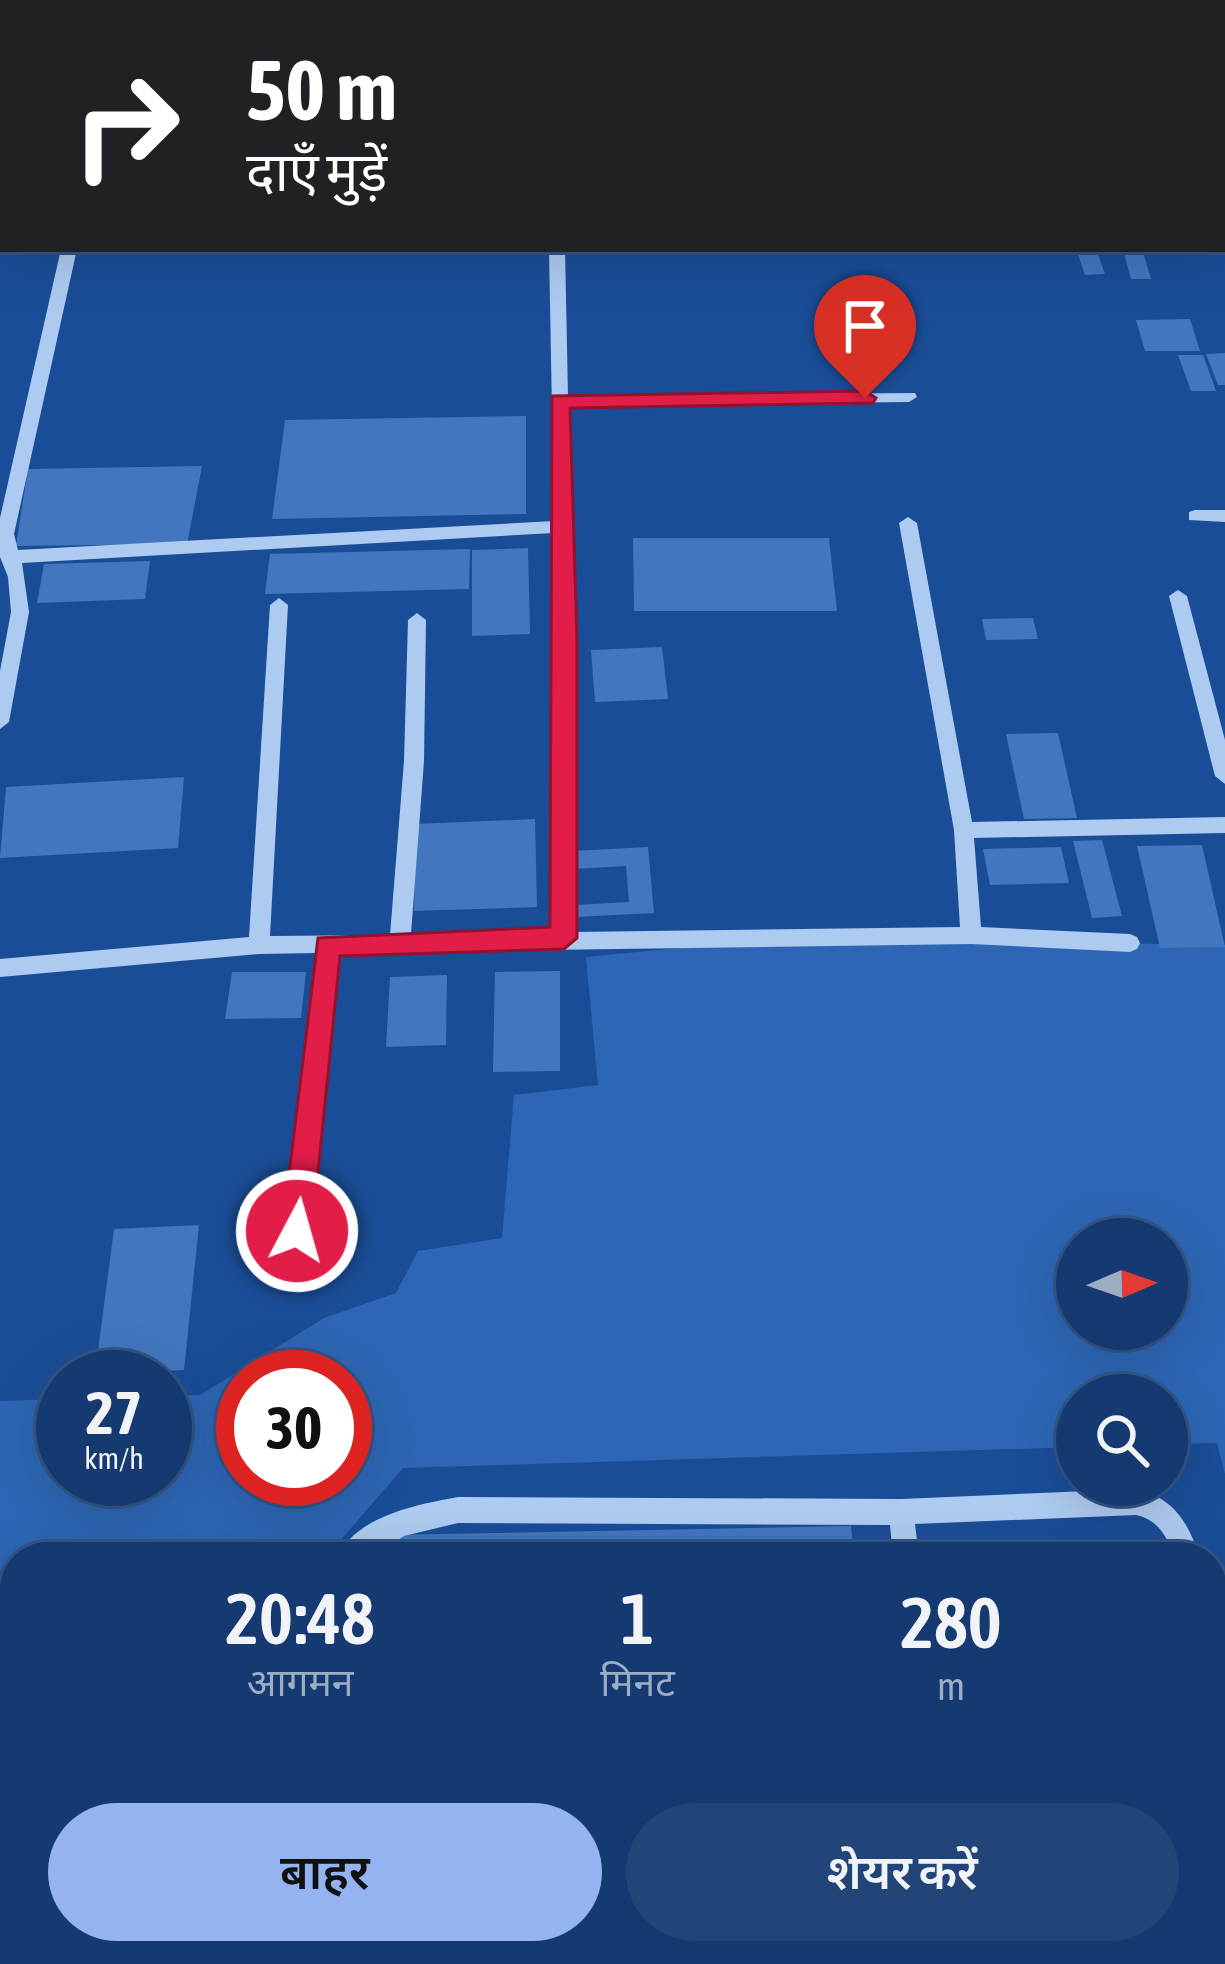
<!DOCTYPE html>
<html lang="hi">
<meta charset="utf-8">
<style>
:root{--surface:#143a71;--page:#214579;--text:#f1f3f6;--muted:#9dadc3;--line:#335484;--accent:#95b2f1}
body{margin:0;font-family:"Asap Condensed","Noto Sans Devanagari",sans-serif;background:var(--page);color:var(--text);height:100vh;display:flex;flex-direction:column;font-size:45px;white-space:nowrap}
*{box-sizing:border-box;margin:0}
p{font-size:39px;color:var(--muted)}
.icon{flex:none;width:66px;height:66px;fill:none;stroke:currentColor;stroke-width:2;stroke-linecap:round;stroke-linejoin:round}
.map{position:relative;flex:1;overflow:hidden}
.side{position:absolute;left:0px;top:1542px;width:1227px;height:423px;display:flex;flex-direction:column;background:var(--surface);border-radius:48px 48px 0 0;box-shadow:0 12px 48px #0002,0 0 0 3px var(--line)}
.side>*{flex:none}
.hud{position:absolute;left:0px;top:0px;width:1227px;height:252px;box-shadow:0 12px 48px #0002,0 0 0 3px var(--line);background:#202124;color:#fff;overflow:hidden}
.needle{width:78px;rotate:88deg}
.fabs{position:absolute;left:1056px;top:1218px;display:grid;gap:24px}
.fabs a{display:grid;place-items:center;width:132px;height:132px;border-radius:50%;background:var(--surface);box-shadow:0 12px 48px #0002,0 0 0 3px var(--line);font-size:60px}
.speed{position:absolute;left:36px;top:1350px;display:flex;gap:24px;font-size:60px;font-weight:700;text-align:center}
.speed>*{display:grid;place-content:center;width:156px;height:156px;border-radius:50%;background:var(--surface);box-shadow:0 12px 48px #0002,0 0 0 3px var(--line);line-height:1}
.speed small{font-size:30px;font-weight:400}
.speed .limit{border:18px solid #d22;background:#fff;color:#111}
.pin{position:absolute;display:grid;place-items:center;width:102px;height:102px;color:#fff;margin:-123px -51px;border-radius:50% 50% 50% 0;rotate:-45deg;box-shadow:0 0 12px #0007}
.pin .icon{rotate:45deg}
.me{position:absolute;width:132px;margin:-66px;rotate:6deg;stroke-linejoin:round;filter:drop-shadow(0 0 9px #0008)}
.turn{display:flex;align-items:center;gap:42px;height:252px;padding:0 48px;font-size:54px}
.turn .icon{width:156px;height:156px;stroke-width:2.5}
.turn b{display:block;font-size:84px;line-height:102px}
.eta{display:flex;justify-content:space-evenly;align-items:center;height:204px;text-align:center}
.eta b{font-size:72px;font-weight:600;line-height:84px}
.cta{display:flex;gap:24px;margin-top:auto;padding:24px 48px}
.cta a{flex:1;height:138px;border-radius:72px;background:var(--accent);color:#111;font-size:48px;font-weight:600;line-height:138px;text-align:center}
.cta a+a{background:var(--page);color:var(--text)}
.map>svg:first-child{display:block}
.green{fill:#2d66b4;fill-rule:evenodd}
.building{fill:#4376be}
.lines{fill:none;stroke-linecap:round;stroke-linejoin:round}
.minor{fill:#adcaf0;fill-rule:evenodd}
.route{fill:#e11d48;stroke:#92132f;stroke-width:3}
</style>
<div class="map">
<svg width="1225" height="1964" viewBox="0 0 1225 1964">
<rect width="100%" height="100%" fill="#1a4d97"/>
<!-- green -->
<path class="green" d="M866 930 972 941 1225 945V1474L1217 1443 1167 1444V1395H1077V1447L403 1468 326 1557H15V1629L0 1628V1401L63 1399V1479H165V1396L200 1395 324 1318 396 1293 418 1251 502 1238 514 1095 598 1085 586 957ZM1077 1239H1167V1329H1077ZM243 1377H345V1479H243Z"/>
<!-- building -->
<g class="building">
<polygon points="1076,249 1096,249 1105,274 1085,275"/>
<polygon points="1123,249 1142,249 1151,279 1131,279"/>
<polygon points="1190,319 1200,351 1145,351 1136,320"/>
<polygon points="1225,353 1225,385 1218,385 1206,354"/>
<polygon points="1178,355 1203,355 1216,391 1191,391"/>
<polygon points="526,416 526,514 272,519 285,420"/>
<polygon points="202,466 187,544 16,546 28,469"/>
<polygon points="633,538 829,538 837,611 634,611"/>
<polygon points="528,548 530,634 472,636 472,550"/>
<polygon points="470,549 469,589 265,594 270,554"/>
<polygon points="150,561 145,599 37,603 44,564"/>
<polygon points="1033,618 1038,639 986,640 982,619"/>
<polygon points="662,647 668,699 595,702 591,650"/>
<polygon points="1058,733 1077,818 1024,819 1006,734"/>
<polygon points="184,777 178,848 0,858 6,787"/>
<polygon points="535,819 537,907 414,911 416,824"/>
<polygon points="1102,840 1122,916 1092,918 1073,841"/>
<polygon points="1202,845 1225,947 1160,948 1137,846"/>
<polygon points="648,847 654,913 575,917 575,905 629,902 626,866 572,869 572,851"/>
<polygon points="1061,847 1069,883 990,885 983,849"/>
<polygon points="560,971 560,1071 493,1072 495,972"/>
<polygon points="232,972 306,972 301,1018 225,1019"/>
<polygon points="447,975 446,1045 386,1047 390,977"/>
<polygon points="199,1225 184,1370 95,1374 114,1229"/>
<polygon points="851,1526 854,1557 387,1557 388,1535"/>
<polygon points="15,1738 15,1859 0,1859 0,1739"/>
<polygon points="158,1950 157,1964 50,1964 52,1952"/>
<polygon points="275,1950 886,1950 887,1964 273,1964"/>
<polygon points="988,1950 1078,1950 1080,1964 990,1964"/>
<polygon points="1110,1950 1205,1950 1208,1964 1113,1964"/>
</g>
<g class="lines">
<!-- minor -->
<g class="minor">
<polygon points="121,0 135,0 134,3 120,3"/>
<rect x="542" y="0" width="14" height="3"/>
<polygon points="1159,0 1173,0 1174,3 1160,3"/>
<rect x="1224" y="39" width="1" height="8"/>
<rect x="1224" y="119" width="1" height="8"/>
<rect x="1224" y="136" width="1" height="11"/>
<polygon points="61,249 77,249 14,534 18,550 554,521 549,249 565,249 568,396 915,393 917,397 909,402 568,406 574,640 574,932 960,927 954,830 899,523 908,517 917,523 972,822 1225,817 1225,833 974,838 981,927 1130,934 1137,937 1140,943 1137,949 1130,952 971,944 338,953 304,1278 300,1286 292,1289 284,1286 280,1278 317,953 259,954 0,977 0,959 249,937 270,605 279,598 288,605 270,936 390,935 404,761 408,620 417,613 426,620 424,761 411,934 554,932 554,533 22,563 29,612 9,722 0,729 0,671 11,612 8,577 0,557 0,518"/>
<polygon points="1195,510 1225,510 1225,522 1189,520 1189,512"/>
<polygon points="1178,590 1187,596 1225,740 1225,784 1215,776 1169,596"/>
<path d="M1136 1489C1175 1499 1187 1521 1200 1557H1174C1167 1536 1158 1520 1136 1515L915 1524 919 1557H893L890 1525 458 1523 404 1536 370 1557H338C355 1516 419 1504 458 1497L901 1499Z"/>
<polygon points="0,1620 15,1621 15,1647 0,1646"/>
<polygon points="1212,1657 1221,1661 1225,1669 1225,1743 1215,1739 1212,1730"/>
<polygon points="15,1856 15,1884 0,1885 0,1857"/>
<polygon points="26,1950 54,1950 52,1964 24,1964"/>
<polygon points="225,1950 253,1950 252,1964 224,1964"/>
<polygon points="941,1950 969,1950 970,1964 942,1964"/>
</g>
</g>
<!-- route -->
<polygon class="route" points="865,391 876,398 873,403 570,408 577,640 577,938 564,949 340,956 312,1231 308,1240 297,1244 286,1240 282,1231 318,938 550,927 552,396"/>
</svg>
<div class="fabs">
<a><svg class="needle" viewBox="-14 -14 28 28"><path d="M0-13l5 13h-10z" fill="#e53935"/><path d="M0 13l5-13h-10z" fill="#9dadc3"/></svg></a>
<a><svg class="icon" aria-label="search" viewBox="0 0 24 24"><circle cx="10" cy="10" r="6"/><path d="M15 15l6 6"/></svg></a>
</div>
<div class="speed"><div>27<small>km/h</small></div><div class="limit">30</div></div>
<div class="pin" style="left:865px;top:398px;background:#d93025"><svg class="icon" aria-label="arrive" viewBox="0 0 24 24"><path d="M6 21V4h12l-3 4 3 4H6"/></svg></div>
<svg class="me" style="left:297px;top:1231px" viewBox="-20 -20 40 40"><circle r="17" fill="#e11d48" stroke="#fff" stroke-width="3"/><path d="M0-11L8 9 0 5-8 9z" fill="#fff"/></svg>
<div class="hud">
<div class="turn"><svg class="icon" aria-label="right" viewBox="0 0 24 24"><path d="M7 20v-9h11M14 6l5 5-5 5"/></svg><div><b>50 m</b>दाएँ मुड़ें</div></div>
</div>
<section class="side">
<div class="eta">
<div><b>20:48</b><p>आगमन</p></div>
<div><b>1</b><p>मिनट</p></div>
<div><b>280</b><p>m</p></div>
</div>
<div class="cta"><a>बाहर</a><a>शेयर करें</a></div>
</section>
</div>
